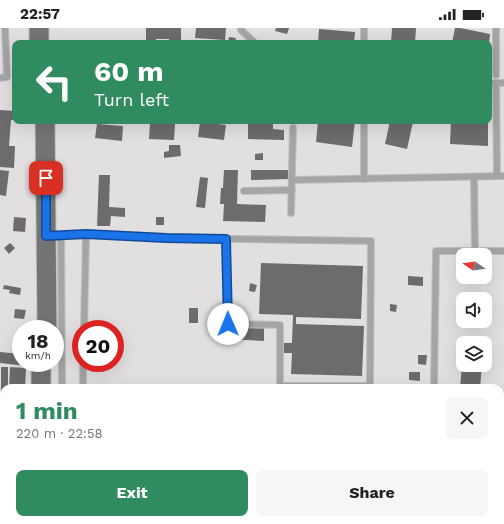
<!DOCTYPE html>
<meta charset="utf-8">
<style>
:root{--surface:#fff;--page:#f6f6f6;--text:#222;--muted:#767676;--accent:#318b61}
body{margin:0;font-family:"Work Sans",sans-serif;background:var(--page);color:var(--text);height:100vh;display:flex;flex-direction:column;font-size:15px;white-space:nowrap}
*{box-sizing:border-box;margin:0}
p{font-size:13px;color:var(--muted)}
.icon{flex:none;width:22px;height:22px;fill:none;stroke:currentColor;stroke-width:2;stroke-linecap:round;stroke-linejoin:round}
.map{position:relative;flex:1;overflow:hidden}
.panel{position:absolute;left:0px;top:356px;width:504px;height:140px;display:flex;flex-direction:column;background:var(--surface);border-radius:12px 12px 0 0;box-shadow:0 4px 16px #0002}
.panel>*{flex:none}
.guide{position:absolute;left:12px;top:12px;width:480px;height:84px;border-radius:8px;box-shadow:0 4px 16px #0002;background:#318b61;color:#fff;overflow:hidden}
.needle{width:26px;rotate:283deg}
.buttons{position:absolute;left:456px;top:220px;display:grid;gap:8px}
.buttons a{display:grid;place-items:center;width:36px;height:36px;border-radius:8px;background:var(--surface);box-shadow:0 4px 16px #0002;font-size:20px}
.speed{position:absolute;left:12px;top:292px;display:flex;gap:8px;font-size:20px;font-weight:700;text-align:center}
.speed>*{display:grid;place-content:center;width:52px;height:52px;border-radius:50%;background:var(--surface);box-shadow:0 4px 16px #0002;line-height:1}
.speed small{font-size:10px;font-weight:400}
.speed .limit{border:6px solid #d22;background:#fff;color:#111}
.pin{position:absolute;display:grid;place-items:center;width:34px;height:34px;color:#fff;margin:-17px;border-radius:8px;box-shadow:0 2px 6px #0006}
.me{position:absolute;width:44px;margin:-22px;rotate:359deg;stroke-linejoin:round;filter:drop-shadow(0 0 3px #0008)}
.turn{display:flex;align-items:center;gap:14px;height:84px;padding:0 16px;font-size:18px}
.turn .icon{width:52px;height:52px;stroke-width:2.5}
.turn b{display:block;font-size:28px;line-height:34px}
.round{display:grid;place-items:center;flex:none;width:42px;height:42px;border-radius:8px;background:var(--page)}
.summary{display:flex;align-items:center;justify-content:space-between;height:68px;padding:0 16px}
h1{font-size:24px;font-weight:700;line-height:30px;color:var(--accent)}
.cta{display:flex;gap:8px;margin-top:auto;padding:8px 16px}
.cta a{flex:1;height:46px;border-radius:8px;background:var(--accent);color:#fff;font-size:16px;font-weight:700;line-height:46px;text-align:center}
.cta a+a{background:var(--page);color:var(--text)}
.status{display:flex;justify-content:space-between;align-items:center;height:28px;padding:0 20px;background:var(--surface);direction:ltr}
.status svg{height:11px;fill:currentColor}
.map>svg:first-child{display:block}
.green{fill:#cbabc6}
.building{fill:#6e6b6d}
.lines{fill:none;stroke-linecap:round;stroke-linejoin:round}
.lane-casing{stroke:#c0bdbf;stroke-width:8}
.primary-casing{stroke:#c0bdbf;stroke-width:21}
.lane{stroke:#a4a6a5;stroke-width:6}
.primary{stroke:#727573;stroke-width:19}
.route-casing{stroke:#114b97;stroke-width:10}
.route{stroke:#1a73e8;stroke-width:7}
</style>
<div class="status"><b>22:57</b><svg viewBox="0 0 49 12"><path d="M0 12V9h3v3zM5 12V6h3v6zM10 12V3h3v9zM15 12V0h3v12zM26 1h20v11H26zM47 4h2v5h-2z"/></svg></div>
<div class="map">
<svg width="504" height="496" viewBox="0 0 504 496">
<rect width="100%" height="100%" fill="#e2dfe1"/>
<!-- green -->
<polygon class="green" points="95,492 127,492 168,496 94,496"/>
<!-- building -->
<g class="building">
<polygon points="146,0 181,0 181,15 169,15 169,11 156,11 156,15 146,15"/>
<polygon points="196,0 226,0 225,12 195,10"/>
<polygon points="276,0 289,0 287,6 275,3"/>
<polygon points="392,0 416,0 415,15 391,15"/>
<polygon points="455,0 460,0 490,6 489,15 452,15"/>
<polygon points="319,1 355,4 354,15 318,15"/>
<polygon points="229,9 236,10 235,15 228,15"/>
<polygon points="0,82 15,83 15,92 11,92 9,118 15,118 14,140 0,139"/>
<polygon points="260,93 267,93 267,96 273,96 273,101 284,102 284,112 248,111 248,96 260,96"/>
<polygon points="318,93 355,93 352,119 316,114"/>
<polygon points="390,93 418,93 418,95 413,94 407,121 385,116"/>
<polygon points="451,93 488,93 488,118 450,116"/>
<polygon points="200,94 226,97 224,112 198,109"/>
<polygon points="150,95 175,96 174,112 149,111"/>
<polygon points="97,96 123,98 122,113 95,110"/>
<polygon points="169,117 180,117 181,128 164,130 164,124 169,123"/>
<polygon points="263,125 263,132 255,132 255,126"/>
<polygon points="0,142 9,143 6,168 0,167"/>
<polygon points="224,142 238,142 237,176 266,177 265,194 223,193 224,176 220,176 221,160 223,160"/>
<polygon points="251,142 288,142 288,151 251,152"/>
<polygon points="99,147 110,147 109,179 125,180 125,189 111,188 110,198 97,198"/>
<polygon points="200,149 208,150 205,180 196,179"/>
<polygon points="14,189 26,190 25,204 13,203"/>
<rect x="156" y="189" width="8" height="8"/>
<polygon points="10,215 15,220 9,226 4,220"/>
<polygon points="261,235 363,238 361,291 296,289 296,296 364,298 362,348 291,346 292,325 283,325 283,315 292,315 293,287 259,286"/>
<polygon points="408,248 423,249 423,258 408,257"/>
<polygon points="250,255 257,257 255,264 249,263"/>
<polygon points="4,257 21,260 20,267 9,265 10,262 3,261"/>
<polygon points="390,276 397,277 396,284 390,283"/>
<rect x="189" y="280" width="9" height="15"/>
<polygon points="15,281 26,282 24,291 14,290"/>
<polygon points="235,297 264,299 264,313 228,311 228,306 235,306"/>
<polygon points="16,316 21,316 21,325 15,325"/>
<polygon points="457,323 463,323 463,337 482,337 480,360 460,360 462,336 456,336"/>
<polygon points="0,324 21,326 21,335 26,335 26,338 0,335"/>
<polygon points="418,327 427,327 426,337 418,336"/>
<polygon points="1,339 8,339 8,360 4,360 4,367 1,368"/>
<polygon points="10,339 26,340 25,360 9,360"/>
<polygon points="409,344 420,344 420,353 409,352"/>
</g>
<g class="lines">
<!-- lane casing -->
<g class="lane-casing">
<g id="lane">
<polyline points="241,0 241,2 255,15"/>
<polyline points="364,15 364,0"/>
<polyline points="496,47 496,0"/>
<polyline points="0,50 7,49 5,0"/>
<polyline points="489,55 504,55"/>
<polyline points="496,55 497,148"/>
<polyline points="474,149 475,223"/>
<polyline points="364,151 364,93"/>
<polyline points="292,152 504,148"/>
<polyline points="244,163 292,162"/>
<polyline points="291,185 293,100"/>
<polyline points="61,207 62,360"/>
<polyline points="48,208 86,206 166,210 371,213 370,358 280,358 280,297 228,296 226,211"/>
<polyline points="84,301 86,206"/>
<polyline points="83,360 83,335"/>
<polyline points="434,360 436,223 504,223"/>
<polyline points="0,401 4,403"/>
<polyline points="500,403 504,406"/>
<polyline points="0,412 4,414"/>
<polyline points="81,492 81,496"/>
<polyline points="62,496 62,492"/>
</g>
</g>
<!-- primary casing -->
<g class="primary-casing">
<g id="primary">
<polyline points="39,0 39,15"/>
<polyline points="45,93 47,301"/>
<polyline points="41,335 41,360"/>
<polyline points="41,496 41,492"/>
</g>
</g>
<!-- lane -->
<use href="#lane" class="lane"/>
<!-- primary -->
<use href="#primary" class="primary"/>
</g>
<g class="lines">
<!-- route casing -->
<g class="route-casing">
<polyline id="route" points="46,150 46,208 86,206 166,210 226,211 228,296"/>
</g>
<!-- route -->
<use href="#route" class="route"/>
</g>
</svg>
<div class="buttons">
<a><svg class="needle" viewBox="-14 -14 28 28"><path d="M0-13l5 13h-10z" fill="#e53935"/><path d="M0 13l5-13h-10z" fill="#767676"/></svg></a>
<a><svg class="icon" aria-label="sound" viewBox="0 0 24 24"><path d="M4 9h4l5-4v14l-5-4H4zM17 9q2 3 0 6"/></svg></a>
<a><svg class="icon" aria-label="layers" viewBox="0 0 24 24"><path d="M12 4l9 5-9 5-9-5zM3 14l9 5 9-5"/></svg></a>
</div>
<div class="speed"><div>18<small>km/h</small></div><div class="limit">20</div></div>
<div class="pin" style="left:46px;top:150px;background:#d93025"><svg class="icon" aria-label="arrive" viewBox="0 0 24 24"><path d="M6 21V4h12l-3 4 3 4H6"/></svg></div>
<svg class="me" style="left:228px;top:296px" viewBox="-20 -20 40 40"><circle r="19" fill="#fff"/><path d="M0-13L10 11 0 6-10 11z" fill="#1a73e8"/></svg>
<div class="guide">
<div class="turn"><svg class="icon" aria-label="left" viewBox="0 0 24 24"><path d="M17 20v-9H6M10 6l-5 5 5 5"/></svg><div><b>60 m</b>Turn left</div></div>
</div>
<section class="panel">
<div class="summary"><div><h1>1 min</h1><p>220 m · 22:58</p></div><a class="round"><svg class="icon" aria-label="close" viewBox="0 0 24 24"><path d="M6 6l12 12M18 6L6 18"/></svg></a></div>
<div class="cta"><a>Exit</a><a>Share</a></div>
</section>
</div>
